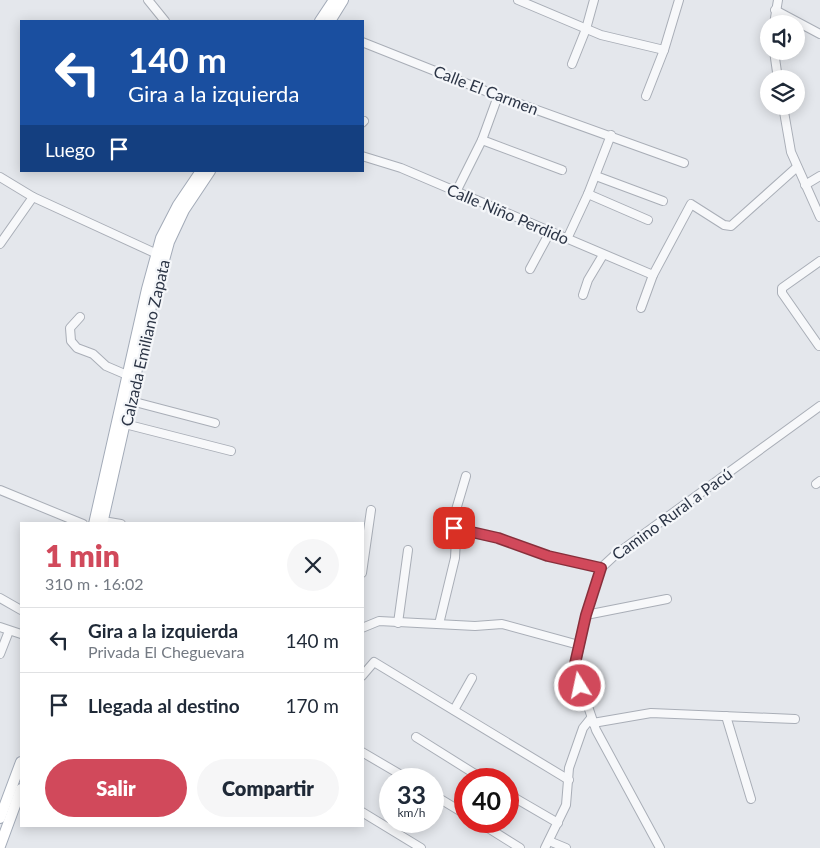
<!DOCTYPE html>
<html lang="es">
<meta charset="utf-8">
<style>
:root{--surface:#fff;--page:#f6f6f7;--text:#1f2937;--muted:#747a83;--line:#e0e1e3;--accent:#d1495b}
body{margin:0;font-family:Lato,sans-serif;background:var(--page);color:var(--text);height:100vh;display:flex;flex-direction:column;font-size:19px;white-space:nowrap}
*{box-sizing:border-box;margin:0}
p{font-size:16px;color:var(--muted)}
.icon{flex:none;width:28px;height:28px;fill:none;stroke:currentColor;stroke-width:2;stroke-linecap:round;stroke-linejoin:round}
.map{position:relative;flex:1;overflow:hidden}
.details{position:absolute;left:20px;top:522px;width:344px;height:305px;display:flex;flex-direction:column;background:var(--surface);border-radius:0px;box-shadow:0 2px 12px #0003}
.details>*{flex:none}
.top-card{position:absolute;left:20px;top:20px;width:344px;height:152px;border-radius:0px;box-shadow:0 2px 12px #0003;background:#1a4fa0;color:#fff;overflow:hidden}
.controls{position:absolute;left:760px;top:15px;display:grid;gap:10px}
.controls a{display:grid;place-items:center;width:45px;height:45px;border-radius:50%;background:var(--surface);box-shadow:0 2px 12px #0003;font-size:25px}
.speed{position:absolute;left:379px;top:768px;display:flex;gap:10px;font-size:25px;font-weight:700;text-align:center}
.speed>*{display:grid;place-content:center;width:65px;height:65px;border-radius:50%;background:var(--surface);box-shadow:0 2px 12px #0003;line-height:1}
.speed small{font-size:12px;font-weight:400}
.speed .limit{border:8px solid #d22;background:#fff;color:#111}
.pin{position:absolute;display:grid;place-items:center;width:42px;height:42px;color:#fff;margin:-21px;border-radius:10px;box-shadow:0 2px 8px #0006}
.me{position:absolute;width:55px;margin:-28px;rotate:350deg;stroke-linejoin:round;filter:drop-shadow(0 0 4px #0008)}
.turn{display:flex;align-items:center;gap:18px;height:105px;padding:0 25px;font-size:22px}
.turn .icon{width:65px;height:65px;stroke-width:2.5}
.turn b{display:block;font-size:35px;line-height:42px}
.then{display:flex;align-items:center;height:48px;padding:0 25px;background:#0003;gap:10px;font-size:19px}
.round{display:grid;place-items:center;flex:none;width:52px;height:52px;border-radius:26px;background:var(--page)}
.summary{display:flex;align-items:center;justify-content:space-between;height:85px;padding:0 25px}
h1{font-size:30px;font-weight:800;line-height:38px;color:var(--accent)}
.button{display:flex;gap:10px;margin-top:auto;padding:10px 25px}
.button a{flex:1;height:58px;border-radius:30px;background:var(--accent);color:#fff;font-size:20px;font-weight:800;line-height:58px;text-align:center}
.button a+a{background:var(--page);color:var(--text)}
ul{padding:0;list-style:none}
li{display:flex;align-items:center;gap:15px;height:65px;padding:0 25px;border-top:1px solid var(--line)}
li div{flex:1}
li b{display:block;font-size:19px}
li em{font-style:normal}
.map>svg:first-child{display:block}
.lines{fill:none;stroke-linecap:round;stroke-linejoin:round}
.minor-casing{stroke:#a9aeb7;stroke-width:10}
.major-casing{stroke:#a3abb8;stroke-width:12}
.minor{stroke:#f7f8fa;stroke-width:8}
.major{stroke:#fff;stroke-width:10}
.route-casing{stroke:#882f3b;stroke-width:12}
.route{stroke:#d1495b;stroke-width:9}
.labels{text-anchor:middle;stroke-width:4.5;stroke-linejoin:round;paint-order:stroke}
.street-label{font-size:16px;fill:#2b3445;stroke:#f4f6f9}
</style>
<div class="map">
<svg width="820" height="848" viewBox="0 0 820 848">
<rect width="100%" height="100%" fill="#e4e7ec"/>
<g class="lines">
<!-- minor casing -->
<g class="minor-casing">
<g id="minor">
<polyline points="148,0 165,21"/>
<polyline points="518,0 601,35 664,50"/>
<polyline points="775,10 820,34"/>
<polyline points="774,24 778,0"/>
<polyline points="362,42 498,96 684,163"/>
<polyline points="774,51 778,79"/>
<polyline points="572,64 586,29 594,0"/>
<polyline points="646,96 664,50 679,0"/>
<polyline points="783,106 791,152 820,217"/>
<polyline points="362,123 364,121"/>
<polyline points="482,140 562,170"/>
<polyline points="362,156 401,168 653,275"/>
<polyline points="596,176 663,201"/>
<polyline points="0,177 33,197 157,254"/>
<polyline points="805,185 820,176"/>
<polyline points="456,192 482,140 498,96"/>
<polyline points="588,194 648,220"/>
<polyline points="567,239 588,194 611,135"/>
<polyline points="0,244 33,197"/>
<polyline points="530,269 550,232"/>
<polyline points="583,295 588,280 603,255"/>
<polyline points="641,308 653,275 691,204 724,225 731,226 797,167"/>
<polyline points="80,317 70,328 71,341 77,348 93,354 106,366 127,375"/>
<polyline points="819,346 782,293 782,288 820,261"/>
<polyline points="131,401 215,423"/>
<polyline points="125,424 231,451"/>
<polyline points="816,484 820,481"/>
<polyline points="0,490 83,524"/>
<polyline points="103,521 121,524"/>
<polyline points="454,529 498,538 548,556 601,568"/>
<polyline points="362,573 371,510"/>
<polyline points="0,598 21,610"/>
<polyline points="586,615 667,599"/>
<polyline points="398,623 408,550"/>
<polyline points="439,624 455,558 456,539 453,520 466,476"/>
<polyline points="0,627 21,634"/>
<polyline points="362,628 379,621 475,626 502,624 579,645"/>
<polyline points="0,654 9,631"/>
<polyline points="362,676 374,662 569,780"/>
<polyline points="454,710 472,678"/>
<polyline points="726,716 751,799"/>
<polyline points="593,723 651,713 795,719"/>
<polyline points="416,737 483,779"/>
<polyline points="362,752 408,779"/>
<polyline points="432,794 465,814"/>
<polyline points="508,794 558,823"/>
<polyline points="362,812 421,848"/>
<polyline points="477,821 520,848"/>
<polyline points="549,841 566,848"/>
<polyline points="545,848 566,805 569,768 583,728 591,718"/>
<polyline points="660,848 596,730 575,668 586,615 601,568 615,555 820,406"/>
</g>
</g>
<!-- major casing -->
<g class="major-casing">
<g id="major">
<polyline points="320,21 334,0"/>
<polyline points="330,21 343,0"/>
<polyline points="94,524 147,289 161,238 178,205 201,171"/>
<polyline points="102,524 151,307 169,242 184,210 210,171"/>
<polyline points="0,818 21,762"/>
<polyline points="0,846 21,789"/>
</g>
</g>
<!-- minor -->
<use href="#minor" class="minor"/>
<!-- major -->
<use href="#major" class="major"/>
</g>
<g class="lines">
<!-- route casing -->
<g class="route-casing">
<polyline id="route" points="454,528 498,538 548,556 601,568 586,615 574,668 580,686"/>
</g>
<!-- route -->
<use href="#route" class="route"/>
</g>
<g class="labels">
<!-- street labels -->
<g class="street-label">
<text transform="translate(486 90) rotate(21)" y="6">Calle El Carmen</text>
<text transform="translate(508 214) rotate(23)" y="6">Calle Niño Perdido</text>
<text transform="translate(145 343) rotate(-77)" y="6">Calzada Emiliano Zapata</text>
<text transform="translate(672 514) rotate(-36)" y="6">Camino Rural a Pacú</text>
</g>
</g>
</svg>
<div class="controls">
<a><svg class="icon" aria-label="sound" viewBox="0 0 24 24"><path d="M4 9h4l5-4v14l-5-4H4zM17 9q2 3 0 6"/></svg></a>
<a><svg class="icon" aria-label="layers" viewBox="0 0 24 24"><path d="M12 4l9 5-9 5-9-5zM3 14l9 5 9-5"/></svg></a>
</div>
<div class="speed"><div>33<small>km/h</small></div><div class="limit">40</div></div>
<div class="pin" style="left:454px;top:528px;background:#d93025"><svg class="icon" aria-label="arrive" viewBox="0 0 24 24"><path d="M6 21V4h12l-3 4 3 4H6"/></svg></div>
<svg class="me" style="left:580px;top:686px" viewBox="-20 -20 40 40"><circle r="17" fill="#d1495b" stroke="#fff" stroke-width="3"/><path d="M0-11L8 9 0 5-8 9z" fill="#fff"/></svg>
<div class="top-card">
<div class="turn"><svg class="icon" aria-label="left" viewBox="0 0 24 24"><path d="M17 20v-9H6M10 6l-5 5 5 5"/></svg><div><b>140 m</b>Gira a la izquierda</div></div>
<div class="then">Luego<svg class="icon" aria-label="arrive" viewBox="0 0 24 24"><path d="M6 21V4h12l-3 4 3 4H6"/></svg></div>
</div>
<section class="details">
<div class="summary"><div><h1>1 min</h1><p>310 m · 16:02</p></div><a class="round"><svg class="icon" aria-label="close" viewBox="0 0 24 24"><path d="M6 6l12 12M18 6L6 18"/></svg></a></div>
<ul>
<li><svg class="icon" aria-label="left" viewBox="0 0 24 24"><path d="M17 20v-9H6M10 6l-5 5 5 5"/></svg><div><b>Gira a la izquierda</b><p>Privada El Cheguevara</p></div><em>140 m</em></li>
<li><svg class="icon" aria-label="arrive" viewBox="0 0 24 24"><path d="M6 21V4h12l-3 4 3 4H6"/></svg><div><b>Llegada al destino</b></div><em>170 m</em></li>
</ul>
<div class="button"><a>Salir</a><a>Compartir</a></div>
</section>
</div>
